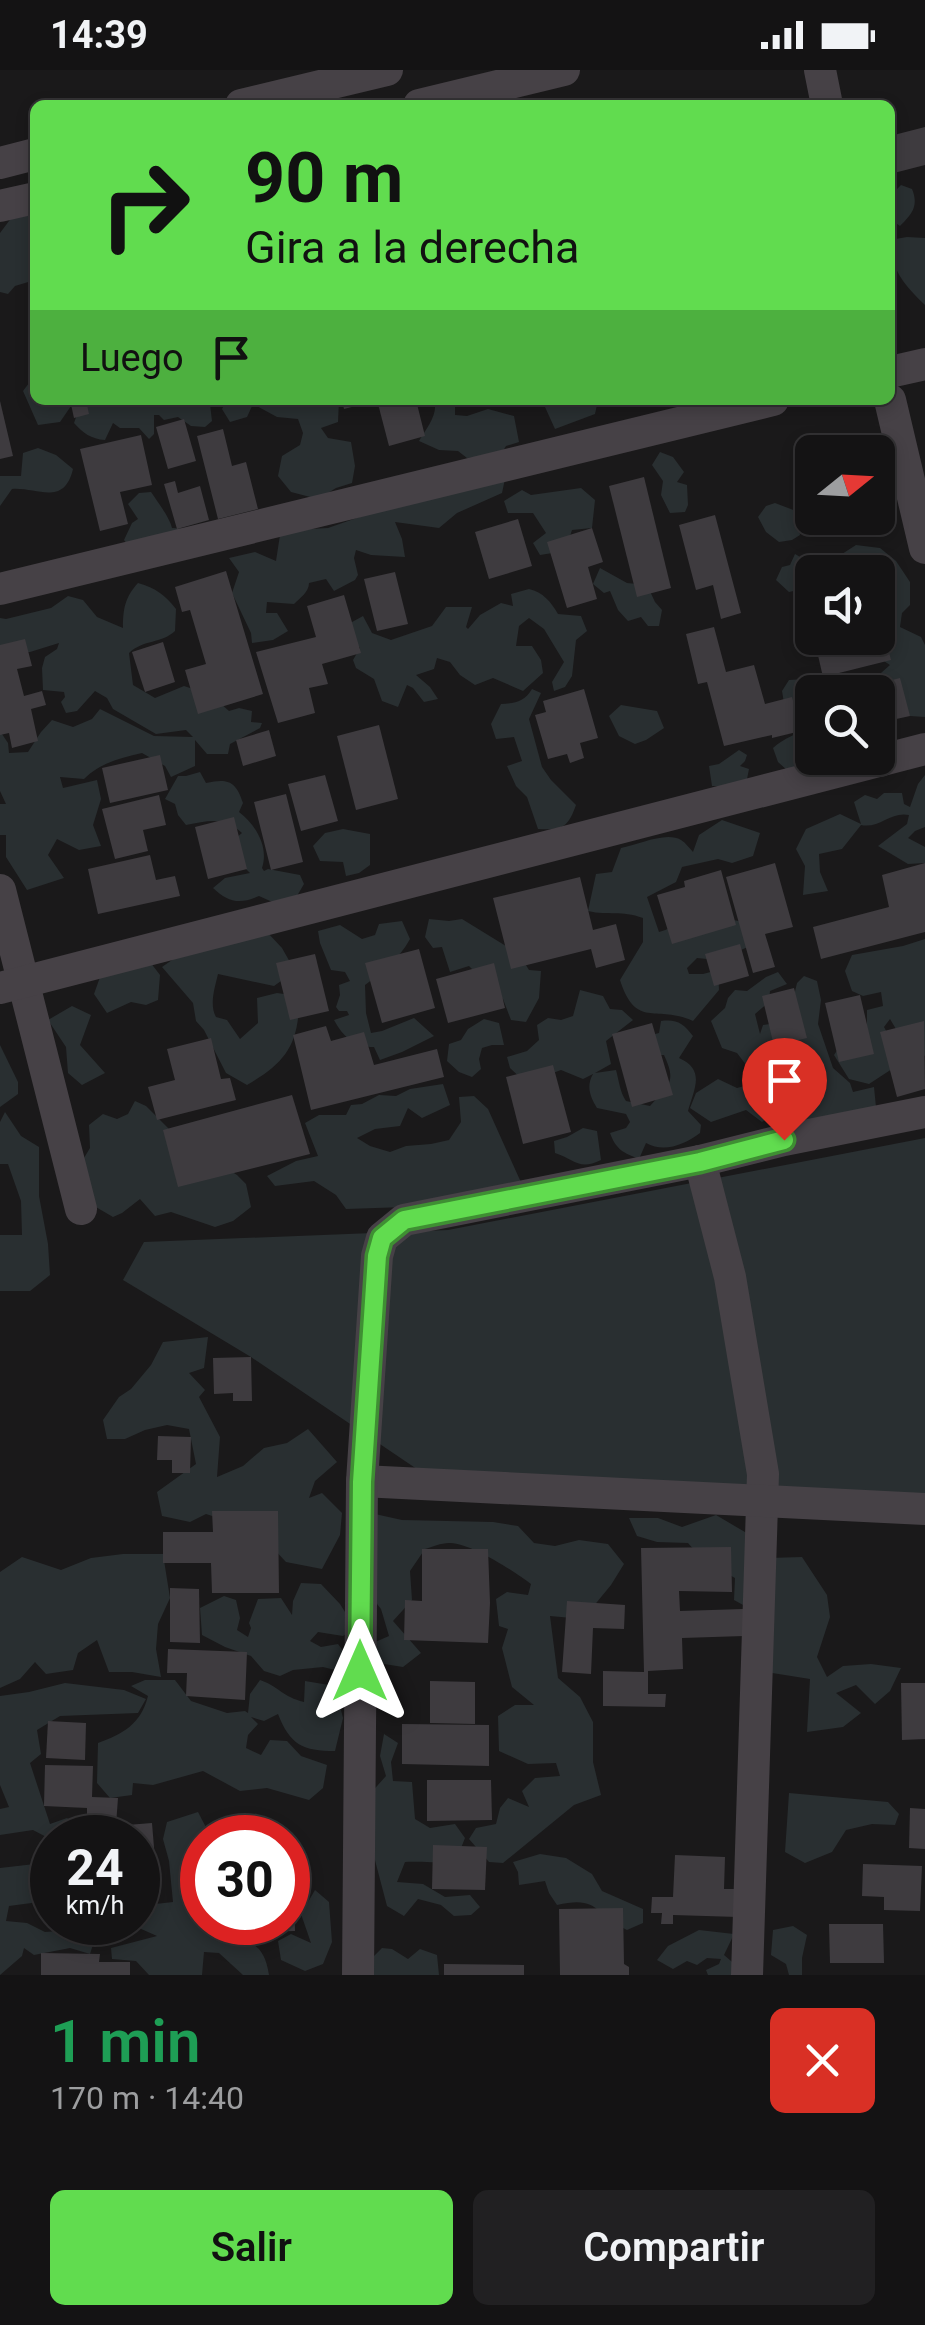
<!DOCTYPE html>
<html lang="es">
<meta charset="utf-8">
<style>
:root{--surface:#141314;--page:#212022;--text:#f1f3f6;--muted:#9d9ea0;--line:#333234;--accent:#61dc4f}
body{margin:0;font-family:Roboto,sans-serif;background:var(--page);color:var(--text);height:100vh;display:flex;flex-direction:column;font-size:38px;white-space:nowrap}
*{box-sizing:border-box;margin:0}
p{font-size:32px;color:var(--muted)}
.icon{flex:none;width:55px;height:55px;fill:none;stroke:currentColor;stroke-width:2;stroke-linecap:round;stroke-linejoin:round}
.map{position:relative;height:1905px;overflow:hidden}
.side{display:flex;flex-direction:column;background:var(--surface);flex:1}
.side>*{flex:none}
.guide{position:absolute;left:30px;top:30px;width:865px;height:305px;border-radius:15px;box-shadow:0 5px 15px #0003,0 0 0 2px var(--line);background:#61dc4f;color:#111;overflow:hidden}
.needle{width:65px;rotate:72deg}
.controls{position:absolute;left:795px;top:365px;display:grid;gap:20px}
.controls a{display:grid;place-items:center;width:100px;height:100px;border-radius:15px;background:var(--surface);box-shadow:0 5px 15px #0003,0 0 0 2px var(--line);font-size:50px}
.speed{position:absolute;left:30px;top:1745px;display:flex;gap:20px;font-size:50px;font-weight:700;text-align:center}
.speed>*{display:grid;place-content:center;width:130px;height:130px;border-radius:50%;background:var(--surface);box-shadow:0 5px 15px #0003,0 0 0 2px var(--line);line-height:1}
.speed small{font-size:25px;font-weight:400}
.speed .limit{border:15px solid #d22;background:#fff;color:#111}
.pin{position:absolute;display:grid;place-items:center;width:85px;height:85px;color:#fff;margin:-102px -42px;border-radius:50% 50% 50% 0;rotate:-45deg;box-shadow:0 0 10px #0007}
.pin .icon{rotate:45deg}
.me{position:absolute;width:110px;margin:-55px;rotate:0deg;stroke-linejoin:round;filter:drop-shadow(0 0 8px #0008)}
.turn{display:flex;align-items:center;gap:35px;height:210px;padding:0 50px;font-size:45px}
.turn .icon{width:130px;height:130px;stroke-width:2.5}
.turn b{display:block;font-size:70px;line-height:85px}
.then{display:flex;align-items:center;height:95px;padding:0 50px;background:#0003;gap:20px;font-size:38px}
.round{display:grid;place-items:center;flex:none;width:105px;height:105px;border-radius:15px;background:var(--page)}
.head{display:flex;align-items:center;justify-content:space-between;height:170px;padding:0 50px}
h1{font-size:60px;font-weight:600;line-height:75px;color:#1e9e55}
.cta{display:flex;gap:20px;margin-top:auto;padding:20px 50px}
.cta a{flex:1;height:115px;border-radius:15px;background:var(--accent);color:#111;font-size:40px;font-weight:600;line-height:115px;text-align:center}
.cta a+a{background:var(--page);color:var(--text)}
.status{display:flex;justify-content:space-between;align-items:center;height:70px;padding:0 50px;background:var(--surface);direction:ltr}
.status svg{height:28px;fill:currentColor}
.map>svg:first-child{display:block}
.green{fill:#292f31}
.building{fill:#3e3b3f}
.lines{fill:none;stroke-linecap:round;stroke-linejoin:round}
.minor{stroke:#464146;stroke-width:32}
.route-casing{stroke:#3f8f33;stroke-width:25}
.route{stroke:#61dc4f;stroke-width:18}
</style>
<div class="status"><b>14:39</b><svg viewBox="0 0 49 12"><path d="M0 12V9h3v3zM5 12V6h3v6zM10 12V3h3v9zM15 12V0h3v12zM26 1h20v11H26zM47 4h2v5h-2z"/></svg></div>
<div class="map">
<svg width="925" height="1905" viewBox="0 0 925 1905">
<rect width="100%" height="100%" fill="#1a191a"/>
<!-- green -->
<g class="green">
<path d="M901 115 912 119C919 136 912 144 900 156L890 149V119L894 122Z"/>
<polygon points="18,139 35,142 35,210 15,216 8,224 0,222 0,163"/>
<path d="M907 167 925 168V235C905 216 890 199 890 170Z"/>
<polygon points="35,305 35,330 70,330 71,336 60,352 38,355 23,321"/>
<path d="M82 330H212L210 334 212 351 205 357 191 356 178 347 164 350 159 345H154V364L149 369 139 358H120L113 353 105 370C91 369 83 363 74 353Z"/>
<polygon points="227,330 292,330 294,333 297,330 339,330 338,352 321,358 328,368 351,372 355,396 352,413 336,418 318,429 291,422 278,406 282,386 300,375 303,363 298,349 277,347 253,334 247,347 230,352 222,339"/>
<path d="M434 330H455V345L467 346 488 339 514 346 519 372 506 376 500 386 467 388 458 381 439 380 419 371C426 359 439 344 434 330Z"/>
<polygon points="554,330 598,330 595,344 555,359 545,337"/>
<path d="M38 378 56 385 73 399C64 437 37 417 12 419L0 436V406H21L23 383Z"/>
<polygon points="660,382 673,387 684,402 677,412 687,415 688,435 685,442 670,443 661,425 663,411 652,395"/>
<path d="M508 395 502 423 457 443 439 458 395 452 402 469 405 487 371 485 356 480 354 488 358 505 355 510 334 521 326 509 309 513C309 522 300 528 294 534L267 532 266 543H277L288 561 273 570 252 573 251 563 232 523 239 502 229 488 255 482 276 491 280 465 309 459 328 458Z"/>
<polygon points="581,418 595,430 592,458 572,460 565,481 540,485 533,473 546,463 533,443 508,443 504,431 522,420 531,425"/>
<path d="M151 422C157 431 170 448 172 458L190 459 131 479 124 470 132 453 138 449 128 434 139 423Z"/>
<polygon points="775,433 796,441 800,465 792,470 779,472 766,462 758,447 766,436"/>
<polygon points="856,475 880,478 896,491 910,512 910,535 902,543 900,557 921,567 925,575 925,647 910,646 887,622 881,603 890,595 873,584 869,573 887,562 889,555 878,547 878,526 882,523 878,517 878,502 851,502 842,484"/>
<polygon points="795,484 814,495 816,502 812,502 812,513 803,519 789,522 776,510 782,497 790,495"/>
<polygon points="600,498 627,513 647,515 655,532 662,540 659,556 648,556 641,547 628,551 618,540 610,521 604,523 593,514"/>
<path d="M138 513C156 518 165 525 176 539L175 561C161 574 144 569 129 583L133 615 155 628 184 616 211 625 229 641 239 638 252 641 251 652 262 653 260 658 230 674 228 684H207L195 670V696L171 707 165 696 142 683C120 688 100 693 84 709L60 707 63 718 97 710 101 729 93 755 101 776 79 780 57 769 48 785 64 808 27 820 6 787V765H0V734H6L0 721V661L8 673 9 683 28 682 41 662 52 650 73 657 92 649 100 639 154 666 193 667 186 660 156 664 113 639 107 628 95 621 77 641 66 643 61 632 65 627 64 622 43 620 42 598 45 587 57 579 59 573 30 582H0V548L6 549 51 538 68 526 83 530 97 547 123 558C123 539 125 527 138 513Z"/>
<path d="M529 519C543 522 551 532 558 544L581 546 587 561 576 570 572 606 565 617 554 621 552 612 564 592 544 559 529 548 519 556 516 576H532L541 590 543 603 523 621 493 608 475 615 460 605 450 592 437 588 434 599 416 605 430 617 438 629 424 632 413 618 407 615 398 637 382 631 374 609 356 598 353 590 360 578 343 557 363 546 372 563 391 570 432 556 446 537H472L466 557 468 559 480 545 501 533 513 536 511 524Z"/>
<polygon points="806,609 812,612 822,611 838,621 838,622 812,622 812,627 799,634 784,633 782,621 789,610"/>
<path d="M532 619 541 623 529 649 542 697 551 710 576 735C568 758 562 760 538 759L527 727 516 716 507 696 522 691 514 667 496 669 491 654 501 634C516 633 524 632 532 619Z"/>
<polygon points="621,635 657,641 664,658 646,670 635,674 619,666 609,646"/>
<path d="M810 655 812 656V688H840L825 699 814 690 788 701 778 692 773 678C785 667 797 665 810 655Z"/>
<polygon points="739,680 747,685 745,691 740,696 749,699 747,709 724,716 712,716 709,696 719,694"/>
<path d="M200 702 206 713C228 708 236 711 243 733L239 742C256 755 269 777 262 798L264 801 268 799 300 805 304 814 294 831 279 835 259 826C239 835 228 832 213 818L225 808 250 803 237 790 232 771 242 763C223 746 209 751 186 755L178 745 175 734 165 729 178 706H186Z"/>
<path d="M925 705V757L915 761 908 768 925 777V793L908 794 878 776 907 754 909 745C891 741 879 759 861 755L842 779 819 784 820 802 828 821 803 825 805 796 796 779 806 759 840 744 861 754 854 732 865 725 877 729 884 723H902L904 734 910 737 918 714Z"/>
<path d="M722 750 760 763 753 786 732 793 718 789 682 797 676 812 647 827 659 862C668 860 674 855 682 853 704 849 729 847 750 854L755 874 717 890 697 888 687 898 689 904H703L718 900 719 920 693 951C656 934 636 960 620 910L643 872V848C621 840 609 846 588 841L596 804 612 802 621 778C638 775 666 761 681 770 686 773 689 778 693 782L699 765Z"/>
<polygon points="343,759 370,764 370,795 359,803 346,806 343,792 320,791 313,776 325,763"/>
<polygon points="429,849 449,851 462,849 519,884 529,900 541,901 539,928 526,952 511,950 503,929 485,918 479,906 469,896 450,902 442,877 433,878 425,867"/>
<path d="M402 851 410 869C399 889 383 902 365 915L366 943 371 963 382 961 414 948 434 966 402 982 380 990 374 977C355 977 343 967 334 950L349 945 347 941H339L336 937 340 925 339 915 350 911 345 902 331 900 320 873 318 861 340 855 362 869 375 865 379 854Z"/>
<path d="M267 862 282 878 295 901 274 916 218 904C215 917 209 935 216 947L227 950 240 969 258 953 257 928 277 923 291 925 299 934C298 977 283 994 247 1015L226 1003 204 960 196 951 193 933 162 897 202 869Z"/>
<polygon points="925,869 925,986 905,974 890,949 884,957 897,981 895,997 869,1014 849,1009 834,985 844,970 867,957 867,940 883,936 881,922 863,926 852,921 845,901 852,885 903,876"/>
<polygon points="147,888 160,905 158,930 146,935 131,932 107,943 94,924 105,893"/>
<polygon points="778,902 787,914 770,921 769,932 755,944 760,964 763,955 777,953 793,979 798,973 788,951 797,913 804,906 817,911 821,930 818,954 833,998 850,1013 853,1022 874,1017 876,1037 820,1054 801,1047 801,1032 792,1029 780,1041 762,1052 746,1040 711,1052 690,1038 696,1023 718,1009 737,1018 759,1012 737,983 722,978 711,951 725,938 728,928 735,920 747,921 766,907"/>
<path d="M580 920 603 926 610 939 622 940 633 950 606 971 611 994 595 1003 616 1000C619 1011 620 1022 626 1031L650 1036C669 1014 677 1013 664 985H653L647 966 659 963 661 951C677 949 683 953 693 966L679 988C706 1000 694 1019 688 1041L701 1055 700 1063C684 1075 664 1083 646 1073L639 1089C624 1083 616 1080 610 1063L626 1058 630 1052 626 1044 597 1038C590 1027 586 1016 593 1004L583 1009 561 1000 526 1013 510 998 507 987 527 981 539 970 537 955 548 948 561 950 573 946Z"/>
<polygon points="72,936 91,945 80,975 105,1003 82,1015 68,1003 66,977 48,950"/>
<polygon points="484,949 499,953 504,975 492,975 482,978 479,989 481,999 472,1007 459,1002 447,991 449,974 461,970 468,959"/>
<polygon points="0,975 18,1012 18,1024 0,1037"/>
<polygon points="443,1014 450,1035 422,1048 408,1038 400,1056 375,1059 357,1068 370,1076 390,1082 406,1076 431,1074 449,1070 461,1052 459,1027 474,1026 488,1039 524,1119 494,1134 346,1139 336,1125 314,1111 275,1116 267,1106 296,1091 318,1086 305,1053 319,1045 346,1045 351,1035 362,1034 379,1025 396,1026 410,1019"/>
<polygon points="135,1031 146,1036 176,1066 237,1105 246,1114 251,1137 233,1151 215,1157 171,1142 155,1146 140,1129 122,1143 113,1147 89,1133 84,1088 90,1078 89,1055 103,1044 117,1049 128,1044"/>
<polygon points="5,1042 21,1066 39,1077 39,1126 48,1174 50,1205 30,1221 0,1221 0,1165 22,1165 21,1131 8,1094 0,1094 0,1052"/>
<path d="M583 1058 597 1061 601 1090C579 1101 574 1089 555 1083L554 1071 567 1067Z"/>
<polygon points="925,1068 925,1432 442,1416 251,1287 123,1210 144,1172 448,1160"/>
<polygon points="208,1267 204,1298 189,1303 205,1320 199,1327 220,1367 217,1407 243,1396 264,1378 287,1373 308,1359 337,1392 315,1411 309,1428 322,1423 342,1443 340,1465 322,1499 286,1492 256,1460 206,1444 190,1452 162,1446 157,1422 196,1394 189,1359 167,1355 145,1360 125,1369 107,1369 103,1350 119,1327 131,1319 151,1295 163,1272"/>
<path d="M375 1444 402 1450 493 1452 518 1456 534 1473 555 1476 579 1470 608 1474 624 1494 611 1515 583 1549 550 1546 558 1608 580 1627 593 1652V1692L601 1725 574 1735 503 1793 489 1792 469 1769 476 1758 496 1754 500 1738 508 1728 529 1737 522 1721 535 1708 560 1706 556 1693 528 1694 499 1681 498 1646 515 1635H534L512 1617 502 1578 508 1559 499 1556 496 1529 507 1522 528 1525 531 1514C516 1502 467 1471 449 1473 441 1473 432 1477 425 1479L410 1501 412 1530 393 1551 421 1583 403 1597 378 1593 373 1573 389 1566 381 1539 367 1521Z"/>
<polygon points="716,1445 750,1465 769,1488 802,1487 827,1525 830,1547 817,1587 827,1607 843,1596 871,1594 901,1598 890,1621 875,1634 856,1615 836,1623 861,1643 843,1657 807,1662 810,1609 766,1602 754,1541 734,1530 735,1508 704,1491 688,1473 657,1472 637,1466 629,1448 658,1448 682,1457"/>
<polygon points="123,1484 163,1484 170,1528 158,1554 156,1579 161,1607 132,1602 109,1602 97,1570 78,1583 73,1600 46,1604 35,1592 20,1609 0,1618 0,1502 22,1487 61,1500 91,1488"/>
<polygon points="301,1513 321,1514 340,1534 355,1558 343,1566 318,1562 310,1571 321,1577 338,1574 350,1590 339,1601 323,1597 293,1600 280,1606 264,1601 251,1586 225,1577 202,1565 200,1538 224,1526 236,1530 240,1548 237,1560 248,1567 251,1558 249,1553 258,1529 281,1528 292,1545 293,1531"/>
<path d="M145 1610H175L191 1631 227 1643 245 1641 248 1643 250 1624 260 1610C278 1616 283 1627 304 1632L305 1611 335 1616 343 1648 335 1681C303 1681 290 1675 278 1644L264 1651 251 1647 258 1654 248 1665 246 1678 261 1685 270 1670 287 1671 301 1686 327 1695 323 1718 309 1730 267 1718 240 1721 203 1701 153 1715 133 1713 132 1725 110 1728 97 1713 98 1673C123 1664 141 1654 148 1626L131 1616Z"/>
<polygon points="65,1613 124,1620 146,1629 138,1643 60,1646 37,1660 41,1684 30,1693 50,1754 67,1748 87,1762 82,1767 52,1768 52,1770 33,1760 0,1765 0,1739 9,1737 0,1715 0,1626 29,1622"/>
<path d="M384 1664 398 1673 391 1692 393 1711 412 1712 415 1749 430 1758 455 1754 465 1768 457 1788C438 1795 425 1791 405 1792L397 1812 423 1814 445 1827 470 1825 480 1837 471 1845 454 1846 441 1835 418 1829 404 1846 387 1836 371 1775 369 1725 386 1706 380 1686Z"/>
<polygon points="789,1723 888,1732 899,1744 895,1755 872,1754 846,1760 832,1782 805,1793 785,1782"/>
<path d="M198 1742 211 1767 202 1768V1852L228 1853 227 1860C250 1874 264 1872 269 1905H243L219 1883 204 1882 202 1905H149L136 1891 112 1889 111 1878 157 1866 139 1858 134 1853 138 1852V1836L173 1832 169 1791 163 1769 167 1752Z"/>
<path d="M540 1784 566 1788 592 1804 602 1821 643 1839V1853L627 1860C594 1844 599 1825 557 1835L549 1823 545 1811 519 1815 518 1802 513 1792Z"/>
<polygon points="52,1792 52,1836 39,1832 9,1836 6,1851 27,1853 45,1862 73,1860 97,1862 90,1884 70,1878 34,1885 24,1878 22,1886 0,1905 0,1798"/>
<polygon points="315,1820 329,1832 332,1872 323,1894 305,1901 281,1890 278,1871 291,1864 311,1873 301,1844"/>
<polygon points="793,1856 807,1865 802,1888 802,1905 789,1905 786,1894 771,1885 773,1860"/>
<polygon points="699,1860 734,1864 724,1885 738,1897 738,1905 708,1905 706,1900 719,1894 721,1889 707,1888 697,1895 687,1891 673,1899 657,1890 668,1876"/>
<polygon points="382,1878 392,1879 408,1889 420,1879 437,1885 439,1905 367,1905 368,1892"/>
</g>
<!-- building -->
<g class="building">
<polygon points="925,57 925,95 890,104 890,66"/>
<polygon points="70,330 86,330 89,344 74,348"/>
<polygon points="342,330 375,330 375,331 344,339"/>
<polygon points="377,330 416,330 425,366 389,376"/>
<polygon points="0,331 13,386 0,389"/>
<polygon points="184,349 196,391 168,399 156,357"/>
<polygon points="223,359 232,396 246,392 258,439 218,449 197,366"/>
<polygon points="141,365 152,415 120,422 128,454 100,461 80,379"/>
<polygon points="644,407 671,518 637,527 609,416"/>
<polygon points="175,411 178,423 200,416 209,450 177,459 164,414"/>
<polygon points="715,445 741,543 721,549 713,515 696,520 679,455"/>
<polygon points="518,449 532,496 489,509 475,462"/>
<polygon points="592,458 603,492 588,497 597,529 567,538 547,472"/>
<polygon points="853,485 859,502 812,502 812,532 802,501"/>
<polygon points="226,501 263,624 198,644 185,600 206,594 190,540 182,542 175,517"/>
<polygon points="395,502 408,554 377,561 364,509"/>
<polygon points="344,525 361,583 322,594 328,614 309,618 315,643 278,653 256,582 316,567 307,536"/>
<polygon points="878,541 891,590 823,607 814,568 878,568"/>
<polygon points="714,557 726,602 754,595 765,634 792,627 801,661 772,668 772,665 724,676 707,612 698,614 686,564"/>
<polygon points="25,569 32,596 17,599 24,626 42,621 46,635 31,639 38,671 12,678 9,663 0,665 0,575"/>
<polygon points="163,572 175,612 145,622 132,582"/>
<polygon points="900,608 910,646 878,653 878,622 845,622"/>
<polygon points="584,619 598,668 580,673 584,688 570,693 567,684 548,689 535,645 546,642 543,631"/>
<polygon points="379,655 398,729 356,740 337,666"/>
<polygon points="269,660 276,686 243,696 236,670"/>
<polygon points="160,685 168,720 110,733 102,698"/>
<polygon points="325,705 338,751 301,761 288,714"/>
<polygon points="286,724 303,792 271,800 254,732"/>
<polygon points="159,725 166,755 143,760 148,781 115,789 102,739"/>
<polygon points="234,747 247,799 208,809 195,757"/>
<polygon points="150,785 156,810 175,806 180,826 98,844 88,799"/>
<polygon points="775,793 793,857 765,864 775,897 753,903 726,807"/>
<polygon points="925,793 925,862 821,889 813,857 889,837 882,805"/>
<polygon points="721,800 736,855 672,874 657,825 685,817 684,811"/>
<polygon points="580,807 593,860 616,854 625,890 596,898 591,879 511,899 493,828"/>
<polygon points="740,874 749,906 714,916 705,884"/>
<polygon points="419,879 435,938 382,953 365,893"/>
<polygon points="315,884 329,941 290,950 276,893"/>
<polygon points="494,893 505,938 448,953 436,909"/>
<polygon points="794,918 807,968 774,976 762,926"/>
<polygon points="860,925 874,984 839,992 825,933"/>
<polygon points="924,951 925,1019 897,1027 880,962"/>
<polygon points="652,953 673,1025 632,1037 612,964"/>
<polygon points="326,956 331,971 364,962 374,995 437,979 444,1007 311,1040 293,965"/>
<polygon points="211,968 221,1009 230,1008 236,1030 157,1050 148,1017 175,1010 167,979"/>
<polygon points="553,995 571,1062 523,1074 506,1007"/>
<polygon points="292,1025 310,1084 178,1117 163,1060"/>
<polygon points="251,1287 252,1331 233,1331 233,1323 214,1324 213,1288"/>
<polygon points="158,1366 191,1367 190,1403 172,1403 172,1390 157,1390"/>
<polygon points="212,1441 278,1441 279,1523 212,1523 211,1493 163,1493 163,1462 213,1462"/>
<polygon points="731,1477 732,1522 679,1521 680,1541 743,1539 744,1566 682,1568 683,1599 648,1601 648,1624 666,1624 665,1637 603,1636 603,1601 644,1602 641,1478"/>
<polygon points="422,1479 488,1479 490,1533 488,1573 404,1570 405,1530 422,1531"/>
<polygon points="170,1518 199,1519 200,1573 170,1572"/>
<polygon points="567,1531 625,1535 624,1559 593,1558 591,1604 562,1602"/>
<polygon points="168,1579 247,1582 245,1630 186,1626 187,1603 167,1603"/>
<polygon points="430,1611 475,1612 475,1654 430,1653"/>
<polygon points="901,1613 925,1613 925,1669 902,1670"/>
<polygon points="48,1651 86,1653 85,1690 46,1688"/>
<polygon points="402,1654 489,1655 489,1696 402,1694"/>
<polygon points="45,1695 93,1696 92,1727 118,1728 116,1755 87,1754 87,1738 44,1736"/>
<polygon points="427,1710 491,1710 492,1750 427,1751"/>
<polygon points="910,1738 925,1739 925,1779 909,1778"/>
<polygon points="152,1753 158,1826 138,1828 138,1768 128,1768 127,1755"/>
<polygon points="433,1775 487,1777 485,1820 432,1819"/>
<polygon points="675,1785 725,1787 724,1819 739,1819 738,1847 673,1845 673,1854 661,1854 662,1843 651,1843 652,1827 673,1827"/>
<polygon points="863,1794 922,1796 920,1841 884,1840 884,1827 862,1826"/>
<polygon points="288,1824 294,1824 295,1861 234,1863 233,1852 288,1852"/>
<polygon points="623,1838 624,1894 629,1897 629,1905 560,1905 559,1839"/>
<polygon points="829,1854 883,1854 884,1893 830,1893"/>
<polygon points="41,1883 100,1884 99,1892 130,1892 130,1905 41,1905"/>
<polygon points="444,1894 524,1895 524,1905 444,1905"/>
</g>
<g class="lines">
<!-- minor -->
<g class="minor">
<polyline points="820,0 827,35"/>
<polyline points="241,35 387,0"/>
<polyline points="419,35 564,0"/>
<polyline points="0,93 35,84"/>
<polyline points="0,136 35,128"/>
<polyline points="890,302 925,294"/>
<polyline points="890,330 925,478"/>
<polyline points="0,519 773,330"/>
<polyline points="0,820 81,1139"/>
<polyline points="0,918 925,679"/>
<polyline points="700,1091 730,1207 763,1404 747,1905"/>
<polyline points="362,1411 925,1439"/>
<polyline points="358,1905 362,1411 377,1186 382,1168 404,1150 700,1091 784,1070 925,1042"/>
</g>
</g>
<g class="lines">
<!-- route casing -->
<g class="route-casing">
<polyline id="route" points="360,1601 362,1412 377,1186 382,1168 404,1150 700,1092 784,1070"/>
</g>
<!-- route -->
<use href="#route" class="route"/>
</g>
</svg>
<div class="controls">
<a><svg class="needle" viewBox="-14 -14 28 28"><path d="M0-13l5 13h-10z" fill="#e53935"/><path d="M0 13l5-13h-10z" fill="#9d9ea0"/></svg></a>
<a><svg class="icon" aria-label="sound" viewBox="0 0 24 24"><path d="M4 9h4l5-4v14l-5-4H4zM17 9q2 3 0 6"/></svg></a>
<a><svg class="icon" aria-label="search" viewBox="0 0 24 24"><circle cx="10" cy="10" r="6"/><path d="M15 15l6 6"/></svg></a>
</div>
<div class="speed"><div>24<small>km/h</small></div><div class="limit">30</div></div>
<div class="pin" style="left:784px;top:1070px;background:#d93025"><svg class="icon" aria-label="arrive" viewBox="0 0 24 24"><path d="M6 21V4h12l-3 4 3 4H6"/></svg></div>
<svg class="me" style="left:360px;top:1601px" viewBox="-20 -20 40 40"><path d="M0-17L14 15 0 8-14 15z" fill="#61dc4f" stroke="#fff" stroke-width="4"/></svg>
<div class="guide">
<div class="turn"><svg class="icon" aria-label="right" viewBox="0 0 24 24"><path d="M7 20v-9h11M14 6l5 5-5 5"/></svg><div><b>90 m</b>Gira a la derecha</div></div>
<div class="then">Luego<svg class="icon" aria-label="arrive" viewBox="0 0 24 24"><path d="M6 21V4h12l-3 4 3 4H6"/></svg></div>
</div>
</div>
<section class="side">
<div class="head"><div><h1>1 min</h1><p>170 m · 14:40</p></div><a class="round" style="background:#d93025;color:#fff"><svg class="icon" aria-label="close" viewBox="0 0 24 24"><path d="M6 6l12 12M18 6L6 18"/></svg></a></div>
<div class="cta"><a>Salir</a><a>Compartir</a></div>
</section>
